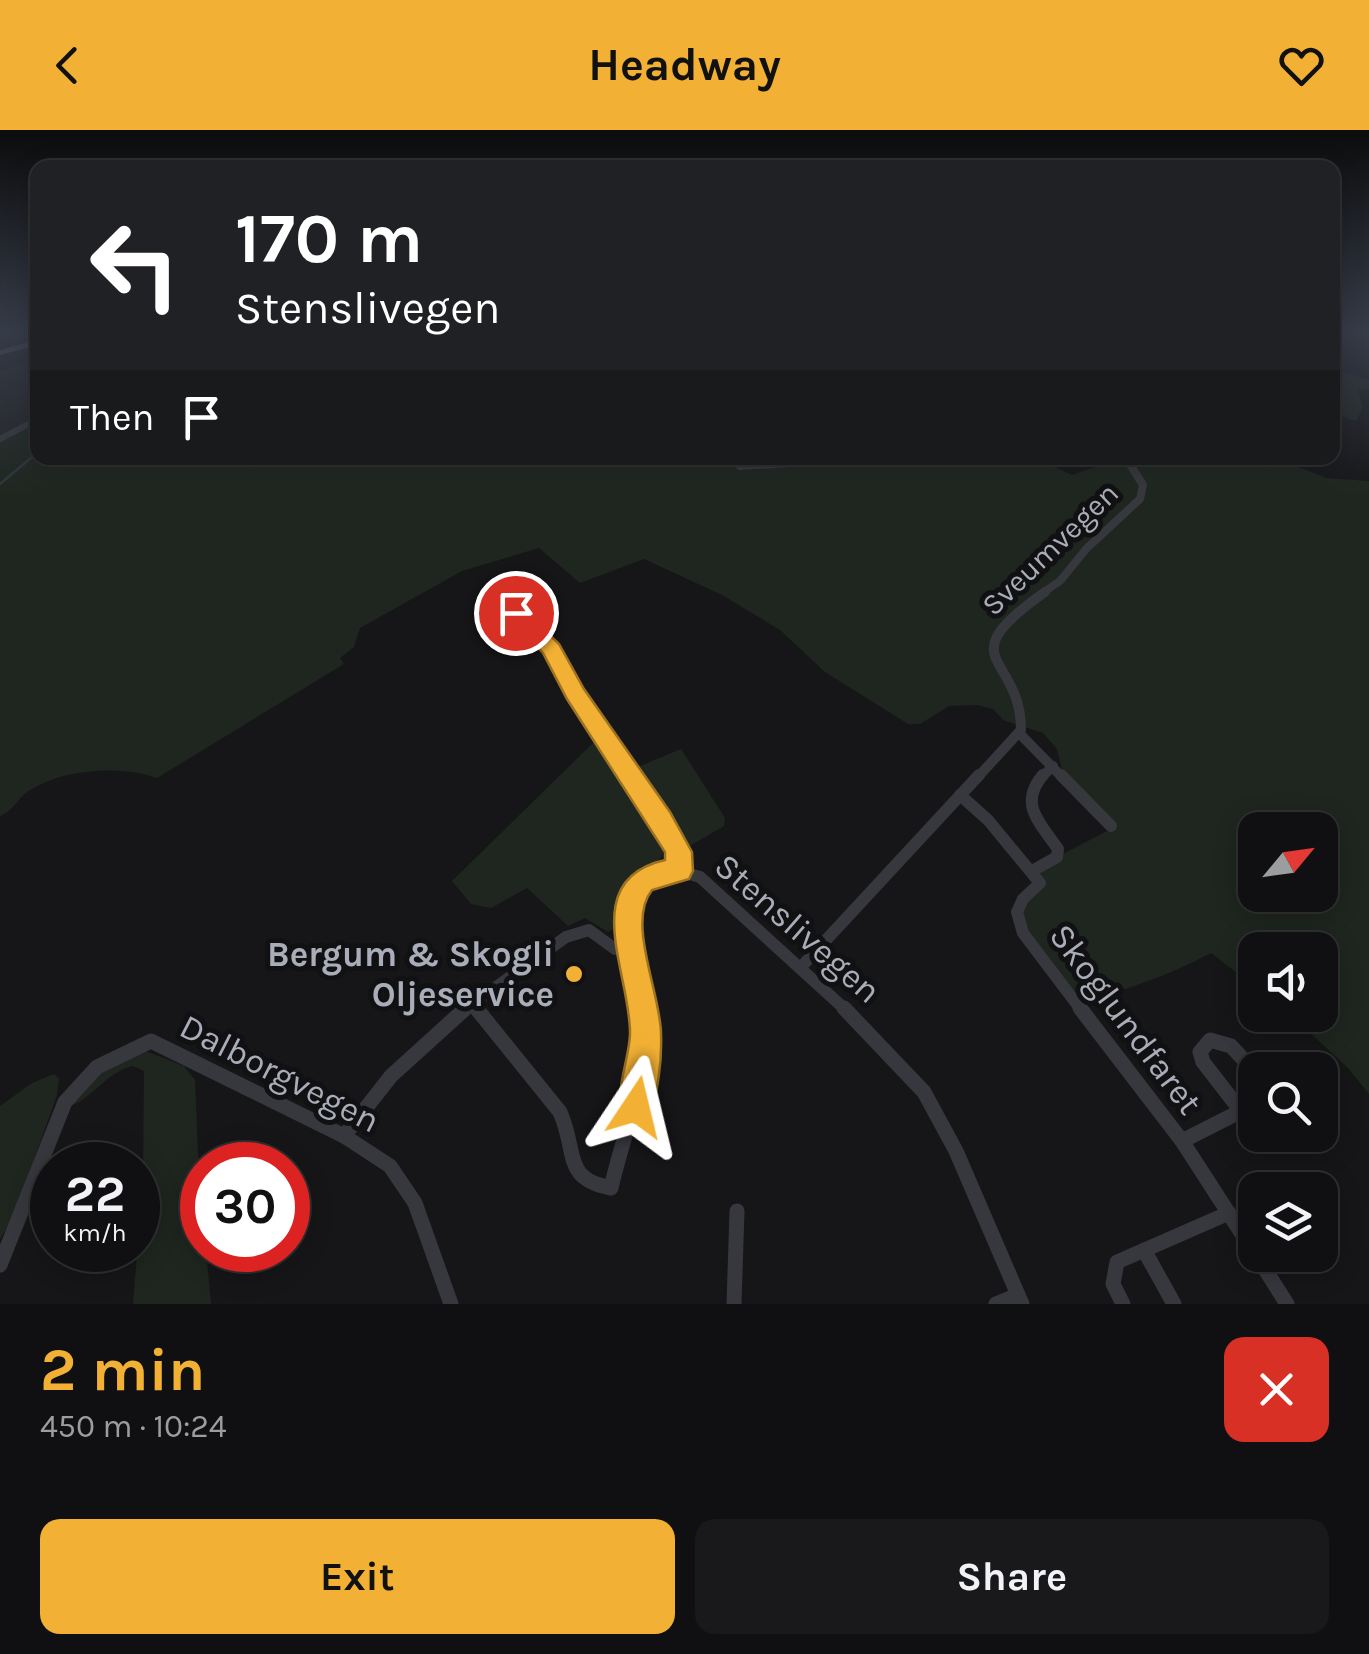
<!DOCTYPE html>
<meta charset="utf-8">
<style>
:root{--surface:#101012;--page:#19191b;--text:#f1f3f6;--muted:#9c9d9f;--line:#303032;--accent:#f2b134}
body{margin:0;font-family:Karla,sans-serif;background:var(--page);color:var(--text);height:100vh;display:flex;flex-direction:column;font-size:38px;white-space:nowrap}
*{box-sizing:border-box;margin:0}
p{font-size:32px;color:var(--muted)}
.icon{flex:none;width:55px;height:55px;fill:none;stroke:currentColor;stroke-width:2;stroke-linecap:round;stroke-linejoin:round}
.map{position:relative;height:1174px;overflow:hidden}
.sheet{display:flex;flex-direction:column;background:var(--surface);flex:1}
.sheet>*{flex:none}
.top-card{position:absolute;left:30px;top:30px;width:1310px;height:305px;border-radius:20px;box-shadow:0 5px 25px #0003,0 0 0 2px var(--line);background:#202124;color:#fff;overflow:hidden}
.needle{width:65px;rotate:61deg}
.tools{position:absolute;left:1238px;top:682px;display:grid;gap:20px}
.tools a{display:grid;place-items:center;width:100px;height:100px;border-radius:20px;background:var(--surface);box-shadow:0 5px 25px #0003,0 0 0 2px var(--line);font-size:50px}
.speed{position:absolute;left:30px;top:1012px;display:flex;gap:20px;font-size:50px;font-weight:700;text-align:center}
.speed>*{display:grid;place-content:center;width:130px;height:130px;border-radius:50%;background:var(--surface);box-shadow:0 5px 25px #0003,0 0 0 2px var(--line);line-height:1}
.speed small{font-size:25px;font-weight:400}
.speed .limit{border:15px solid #d22;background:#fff;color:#111}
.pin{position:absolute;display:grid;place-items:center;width:85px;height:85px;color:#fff;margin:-42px;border:5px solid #fff;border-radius:50%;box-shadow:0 2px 10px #0007}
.me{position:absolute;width:110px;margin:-55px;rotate:10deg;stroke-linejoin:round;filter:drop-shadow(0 0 8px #0008)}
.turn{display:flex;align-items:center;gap:35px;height:210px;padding:0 40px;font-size:45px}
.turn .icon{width:130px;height:130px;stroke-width:2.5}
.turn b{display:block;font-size:70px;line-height:85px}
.then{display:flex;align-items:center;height:95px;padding:0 40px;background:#0003;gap:20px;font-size:38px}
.round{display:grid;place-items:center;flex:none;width:105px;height:105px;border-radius:20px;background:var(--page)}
.head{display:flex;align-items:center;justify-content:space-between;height:170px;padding:0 40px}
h1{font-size:60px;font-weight:700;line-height:75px;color:var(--accent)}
.action{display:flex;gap:20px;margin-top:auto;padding:20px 40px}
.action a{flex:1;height:115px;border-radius:20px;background:var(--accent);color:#111;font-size:40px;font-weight:700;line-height:115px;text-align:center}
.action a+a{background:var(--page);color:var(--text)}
header{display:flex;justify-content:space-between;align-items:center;height:130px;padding:0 40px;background:var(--accent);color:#111;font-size:45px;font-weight:700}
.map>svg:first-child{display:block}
.built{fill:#222225}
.green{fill:#1e261f;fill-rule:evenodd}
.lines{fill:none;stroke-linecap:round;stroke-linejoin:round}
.stream{stroke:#2c353c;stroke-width:2.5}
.minor-far4{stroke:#37383d;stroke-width:6}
.minor-far3{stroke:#37383d;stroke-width:8}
.minor-far2{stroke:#37383d;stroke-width:10}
.minor-far1{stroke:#37383d;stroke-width:12}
.minor{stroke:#37383d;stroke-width:15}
.highway{fill:#63666e;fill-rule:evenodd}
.route{fill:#f2b134;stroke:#9d7322;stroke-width:2.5}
.poi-dot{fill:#f2b134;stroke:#111113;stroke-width:4}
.labels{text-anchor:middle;stroke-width:10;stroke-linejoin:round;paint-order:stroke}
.street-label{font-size:30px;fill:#a8adb8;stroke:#111113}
.near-street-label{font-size:35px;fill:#a8adb8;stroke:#111113}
.near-poi-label{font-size:35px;font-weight:bold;fill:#a8adb8;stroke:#111113;text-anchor:end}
</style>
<header><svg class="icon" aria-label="back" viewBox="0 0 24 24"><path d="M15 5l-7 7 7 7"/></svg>Headway<svg class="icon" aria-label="heart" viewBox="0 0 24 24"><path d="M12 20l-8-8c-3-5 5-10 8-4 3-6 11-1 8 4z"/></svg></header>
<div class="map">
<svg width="1369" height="1174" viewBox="0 0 1369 1174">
<rect width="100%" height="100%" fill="#161618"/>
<!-- built -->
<polygon class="built" points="37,229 37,286 0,308 0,241"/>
<!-- green -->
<g class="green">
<polygon points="1332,238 1369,250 1369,259 1358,261 1363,277 1356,291 1335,284 1341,273 1333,270"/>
<path d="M37 286 38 328H1036L1072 345 1099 336 1106 328H1289L1293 335 1327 348 1369 351V964L1348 938 1291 885H1320V820H1255V857L1211 823C1171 845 1130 857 1088 872L1071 864 1016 794 1036 752 1032 740 1111 699 1062 640 1057 619 1043 603 1003 590 993 579 977 575 949 576 920 594H908L825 542 780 500 722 465 644 429 580 453 539 418 462 441 360 498 354 517 340 528 344 534 157 648C120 635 64 639 30 660 17 668 15 680 0 686V308ZM1255 700H1320V765H1255Z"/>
<path d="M597 609 664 714C665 738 640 739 627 755 618 766 622 782 620 795L608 802 585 788 568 796 527 758 491 778 471 774 452 751Z"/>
<polygon points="681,619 725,688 724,696 686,718 633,639"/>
<path d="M148 922 184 936 195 950 202 1120H206L211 1174H133L143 1050 144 941 133 936C105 942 93 970 67 977 88 952 112 924 148 922Z"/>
<polygon points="54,944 59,949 57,965 13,1088 0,1109 0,976 32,953"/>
</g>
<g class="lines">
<!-- stream -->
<polyline class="stream" points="0,354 38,322"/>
<!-- minor-far4 -->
<g class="minor-far4">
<polyline points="1332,210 1352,203"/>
<polyline points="0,309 38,289"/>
</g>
<!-- minor-far3 -->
<g class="minor-far3">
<polyline points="740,336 874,328"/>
<polyline points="1041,464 1060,451 1087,418 1140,369 1143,355 1126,328"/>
</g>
<!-- minor-far2 -->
<g class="minor-far2">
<path d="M516 483C563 531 595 592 633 648"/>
<polyline points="1019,603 1063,648"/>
<path d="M977 648 1021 600C1021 523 946 532 1045 462"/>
<polyline points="1041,648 1053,636"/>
</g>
<!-- minor-far1 -->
<g class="minor-far1">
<polyline points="631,645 678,722 679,741"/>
<polyline points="1061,645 1111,696"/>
<polyline points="960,665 988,690 1040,753 1023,769 1017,782 1023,803 1082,881"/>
<path d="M1032 741 1057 727 1058 719C1040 693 1018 674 1043 645"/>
<polyline points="802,836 979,645"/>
<polyline points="471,872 478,881"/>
<polyline points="463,881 566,807 589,800 615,819 632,819"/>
<path d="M641 881C635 844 606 774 647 749 664 739 682 741 700 747L847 881"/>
</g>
<!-- minor -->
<g class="minor">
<path d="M476 878 560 982C578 1023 562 1049 611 1058 625 996 651 943 641 878"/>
<polyline points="844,878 924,962 956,1021 1022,1174"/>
<polyline points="1080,878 1182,1011 1255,1124"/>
<polyline points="1241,981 1203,932 1200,922 1210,910 1231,916 1255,942"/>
<polyline points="344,1006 391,946 466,878"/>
<polyline points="1182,1011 1255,974"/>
<polyline points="1144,1120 1174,1174"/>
<polyline points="1256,1125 1287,1174"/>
<polyline points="0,1135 65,972 97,937 151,911 344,1006 390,1036 415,1073 451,1174"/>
<polyline points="734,1174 737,1081"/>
<polyline points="996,1174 1018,1165"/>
<polyline points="1123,1174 1113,1154 1117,1132 1229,1083"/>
</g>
<!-- highway -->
<polygon class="highway" points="35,210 38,210 38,215 0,225 0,220"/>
</g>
<!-- sky -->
<linearGradient id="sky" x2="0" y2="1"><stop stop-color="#0c0c0d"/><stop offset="0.55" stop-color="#363c48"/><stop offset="1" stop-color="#363c48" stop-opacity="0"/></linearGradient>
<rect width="1369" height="367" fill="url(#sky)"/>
<!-- route -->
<path class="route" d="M516 477 523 479 559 514 584 559 670 682 692 722 693 741 689 749 652 760C626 792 661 864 661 904 662 930 658 965 648 989L636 994 624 989C613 963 629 932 630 904 631 844 576 750 665 730V722L567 569 543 523 506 483Z"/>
<!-- markers -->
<circle class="poi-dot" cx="574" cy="844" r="10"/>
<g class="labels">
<!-- street labels -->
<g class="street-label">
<text transform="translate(1050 419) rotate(-44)" y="10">Sveumvegen</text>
</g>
<!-- near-street labels -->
<g class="near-street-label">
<text transform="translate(798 798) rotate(41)" y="12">Stenslivegen</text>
<text transform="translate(1126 889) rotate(53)" y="12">Skoglundfaret</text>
<text transform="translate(280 943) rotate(27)" y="12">Dalborgvegen</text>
</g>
<!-- near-poi labels -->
<g class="near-poi-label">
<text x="554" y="836">Bergum &amp; Skogli<tspan x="554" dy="40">Oljeservice</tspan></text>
</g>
</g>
</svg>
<div class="tools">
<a><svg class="needle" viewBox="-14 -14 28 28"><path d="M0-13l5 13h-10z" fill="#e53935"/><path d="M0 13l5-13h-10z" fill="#9c9d9f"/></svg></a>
<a><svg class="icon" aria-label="sound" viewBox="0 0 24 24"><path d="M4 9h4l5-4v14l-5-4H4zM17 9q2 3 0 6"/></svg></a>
<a><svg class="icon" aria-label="search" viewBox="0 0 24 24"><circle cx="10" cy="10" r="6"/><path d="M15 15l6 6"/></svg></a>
<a><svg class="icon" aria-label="layers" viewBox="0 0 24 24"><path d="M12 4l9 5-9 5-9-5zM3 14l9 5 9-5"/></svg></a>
</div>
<div class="speed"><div>22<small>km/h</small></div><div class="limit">30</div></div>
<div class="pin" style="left:516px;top:483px;background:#d93025"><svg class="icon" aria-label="arrive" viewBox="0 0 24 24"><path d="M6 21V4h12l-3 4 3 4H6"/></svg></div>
<svg class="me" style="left:636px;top:977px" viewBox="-20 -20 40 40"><path d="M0-17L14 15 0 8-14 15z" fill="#f2b134" stroke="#fff" stroke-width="4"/></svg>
<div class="top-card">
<div class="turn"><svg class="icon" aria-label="left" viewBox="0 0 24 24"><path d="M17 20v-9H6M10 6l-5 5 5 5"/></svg><div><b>170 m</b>Stenslivegen</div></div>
<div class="then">Then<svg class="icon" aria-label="arrive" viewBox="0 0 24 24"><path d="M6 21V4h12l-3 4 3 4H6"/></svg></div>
</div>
</div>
<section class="sheet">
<div class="head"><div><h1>2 min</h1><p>450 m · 10:24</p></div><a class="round" style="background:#d93025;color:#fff"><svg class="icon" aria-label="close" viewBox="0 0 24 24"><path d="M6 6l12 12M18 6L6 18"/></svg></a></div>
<div class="action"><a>Exit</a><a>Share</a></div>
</section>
